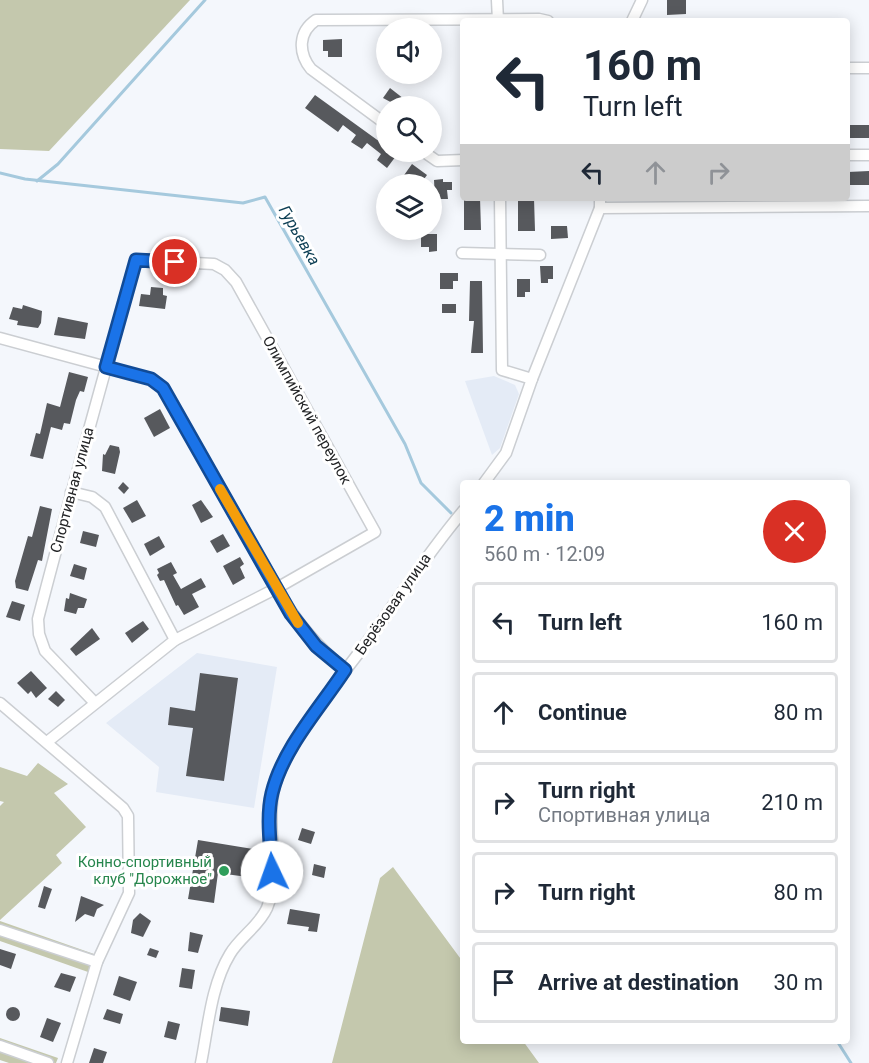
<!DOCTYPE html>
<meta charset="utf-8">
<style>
:root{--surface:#fff;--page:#f6f6f7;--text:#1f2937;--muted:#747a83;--line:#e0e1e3;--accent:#1a73e8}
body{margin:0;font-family:Roboto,sans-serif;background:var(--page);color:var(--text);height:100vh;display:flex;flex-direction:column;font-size:22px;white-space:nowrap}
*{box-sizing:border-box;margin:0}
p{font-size:20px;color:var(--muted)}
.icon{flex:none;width:33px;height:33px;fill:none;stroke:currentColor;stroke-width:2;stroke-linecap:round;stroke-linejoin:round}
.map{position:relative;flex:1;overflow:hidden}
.sheet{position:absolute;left:460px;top:480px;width:390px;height:564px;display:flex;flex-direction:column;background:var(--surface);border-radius:6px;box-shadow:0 3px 15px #0003}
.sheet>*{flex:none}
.top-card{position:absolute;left:460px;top:18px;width:390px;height:183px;border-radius:6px;box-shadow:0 3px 15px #0003;background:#fff;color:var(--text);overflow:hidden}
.fabs{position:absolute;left:376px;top:18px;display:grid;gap:12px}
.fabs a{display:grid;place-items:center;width:66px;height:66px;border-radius:50%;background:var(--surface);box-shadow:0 3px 15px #0003;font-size:30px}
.pin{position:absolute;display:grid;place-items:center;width:51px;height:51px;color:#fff;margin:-26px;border:3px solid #fff;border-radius:50%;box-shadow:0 2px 6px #0007}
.me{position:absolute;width:66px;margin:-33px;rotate:357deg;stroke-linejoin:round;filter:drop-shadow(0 0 4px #0008)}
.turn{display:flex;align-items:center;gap:21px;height:126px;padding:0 24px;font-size:27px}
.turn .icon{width:78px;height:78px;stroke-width:2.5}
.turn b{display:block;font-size:42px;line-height:51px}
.lanes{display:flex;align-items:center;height:57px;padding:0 24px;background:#0003;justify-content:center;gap:30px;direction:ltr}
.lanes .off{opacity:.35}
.round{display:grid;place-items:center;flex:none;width:63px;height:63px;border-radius:32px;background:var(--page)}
.headline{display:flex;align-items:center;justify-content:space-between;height:102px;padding:0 24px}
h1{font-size:36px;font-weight:800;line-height:45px;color:var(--accent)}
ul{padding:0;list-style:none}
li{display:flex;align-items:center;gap:18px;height:81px;margin:0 12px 9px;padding:0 12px;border:3px solid var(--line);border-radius:6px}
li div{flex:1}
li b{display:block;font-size:22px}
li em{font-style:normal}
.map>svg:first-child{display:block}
.built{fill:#e4ebf6}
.green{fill:#c4c8ad}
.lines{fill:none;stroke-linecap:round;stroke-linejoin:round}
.stream{stroke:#a5c9dd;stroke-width:3}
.building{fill:#57595d}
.minor-casing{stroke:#cbced2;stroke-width:13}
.minor{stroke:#fff;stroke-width:10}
.route-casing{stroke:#114b97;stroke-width:15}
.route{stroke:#1a73e8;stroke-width:10}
.slow{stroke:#f59e0b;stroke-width:10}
.leisure-dot{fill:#2e9e5b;stroke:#fff;stroke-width:2}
.labels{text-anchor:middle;stroke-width:6;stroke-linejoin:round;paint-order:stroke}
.street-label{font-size:15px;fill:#232426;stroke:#fff}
.leisure-label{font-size:15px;fill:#27864d;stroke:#fff;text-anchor:end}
.water-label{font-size:16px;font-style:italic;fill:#0b3d53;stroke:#fff}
</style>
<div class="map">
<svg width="869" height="1063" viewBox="0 0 869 1063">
<rect width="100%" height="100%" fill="#f4f7fc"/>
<!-- built -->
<g class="built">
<polygon points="494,376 515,385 519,394 500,448 492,455 465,381"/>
<polygon points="197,653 277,667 254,808 156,792 159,767 106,723"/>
</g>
<!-- green -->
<g class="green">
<polygon points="0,0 190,0 49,151 0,149"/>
<polygon points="38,763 68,784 54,793 86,827 56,855 62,863 0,920 0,806 4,802 0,801 0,767 27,776"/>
<polygon points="393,867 463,962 464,1041 523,1041 539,1063 332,1063 380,878"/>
<polygon points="0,921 94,954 88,972 0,941"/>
<polygon points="0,1038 58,1058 56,1063 9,1063 0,1060"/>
</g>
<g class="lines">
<!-- stream -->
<g class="stream">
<polyline points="0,173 25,179 243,203 265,197 405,444 421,483 451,513"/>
<polyline points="37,181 58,164 205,0"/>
<polyline points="837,1041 851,1063"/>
</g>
</g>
<!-- building -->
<g class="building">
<polygon points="667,0 686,0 686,14 667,15"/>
<polygon points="342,39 342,57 328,57 328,51 323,51 323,40"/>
<polygon points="390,88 404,99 398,106 383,98"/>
<polygon points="315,95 387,147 387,152 399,152 387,168 377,160 381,154 367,143 362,149 351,142 356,135 343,125 338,132 305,108"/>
<rect x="848" y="125" width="21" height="13"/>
<polygon points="412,164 427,175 422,182 418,179 413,184 402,178"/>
<polygon points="869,171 869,185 848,185 848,172"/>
<polygon points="443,179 443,182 452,182 452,190 447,190 448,199 435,199 434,180"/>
<polygon points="464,198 480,198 481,230 464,230"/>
<polygon points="518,198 534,198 535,231 518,231"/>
<polygon points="551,226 567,226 568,238 551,239"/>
<polygon points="421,234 437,234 437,251 429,252 429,247 421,247"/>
<polygon points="540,266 553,266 553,279 548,279 548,283 541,283"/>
<polygon points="440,273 458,273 458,281 453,281 453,289 440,289"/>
<polygon points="517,279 530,279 530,292 525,292 525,297 517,297"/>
<polygon points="470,281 482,281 483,353 471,353 474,321 469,321"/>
<polygon points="151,287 163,288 163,295 167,296 165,309 139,306 141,294 150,295"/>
<rect x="442" y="304" width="14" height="9"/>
<polygon points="23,305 42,311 41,323 38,328 17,325 18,321 9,319 13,307 22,309"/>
<polygon points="58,317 88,323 85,339 54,335"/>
<polygon points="69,372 88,377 84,392 80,391 76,400 70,424 64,423 62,430 51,427 43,459 30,456 36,433 40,434 47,403 60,407"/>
<polygon points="160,409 170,428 154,437 144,418"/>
<polygon points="110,445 119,447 120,452 115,474 102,471 103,454 105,455"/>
<polygon points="123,482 129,488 124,494 118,488"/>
<polygon points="137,500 146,516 132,523 123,508"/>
<polygon points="201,500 213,517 201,523 192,505"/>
<polygon points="40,506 52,509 42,561 38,560 28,591 16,588 15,581 28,536 32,537"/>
<polygon points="83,531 99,535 96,547 80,543"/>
<polygon points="223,534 230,546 217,553 210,541"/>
<polygon points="159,536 165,547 150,556 144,544"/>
<polygon points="240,557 244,564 240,567 245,578 233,585 223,566"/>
<polygon points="171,562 177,573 173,575 181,589 201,578 206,587 192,594 199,607 184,615 178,605 176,606 164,580 160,581 157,575 159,573 157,569"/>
<polygon points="74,564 87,568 84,580 70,576"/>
<polygon points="70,593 87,599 84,608 78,608 76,614 64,611 66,598 69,599"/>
<polygon points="12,601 25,605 20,621 6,617"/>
<polygon points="143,621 149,629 132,643 125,633"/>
<polygon points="92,628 100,639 76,656 70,649"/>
<polygon points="31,671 47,688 36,698 31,691 28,694 17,683"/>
<polygon points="200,673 238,678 224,781 186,776 193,728 168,725 170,707 195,711"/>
<polygon points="56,691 65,700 58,707 48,699"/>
<polygon points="302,828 315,832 311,844 298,840"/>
<polygon points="198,840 259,850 255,878 218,873 214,903 188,899"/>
<polygon points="314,864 326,867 324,878 312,875"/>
<polygon points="44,886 52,889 45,909 38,907"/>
<polygon points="81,896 104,905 97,909 94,917 85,914 75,922"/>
<polygon points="290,909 320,914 317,932 308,931 309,927 287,924"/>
<polygon points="140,913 151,921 143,937 131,933 133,920"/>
<polygon points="190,932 203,935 198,953 188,951"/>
<polygon points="150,948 159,951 156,958 147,955"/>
<polygon points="0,949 16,954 11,969 0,965"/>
<polygon points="182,968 195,970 192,989 179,987"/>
<polygon points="61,973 76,977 70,992 54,987"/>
<polygon points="119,976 137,982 130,1001 113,995"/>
<circle cx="13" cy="1014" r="7"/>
<polygon points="221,1007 250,1011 248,1026 219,1021"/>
<polygon points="107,1009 123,1014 120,1024 103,1019"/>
<polygon points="47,1018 61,1023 53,1042 40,1037"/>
<polygon points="168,1021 180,1024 176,1040 164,1037"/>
<polygon points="94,1048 107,1052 103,1063 89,1063"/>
</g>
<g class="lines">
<!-- minor casing -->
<g class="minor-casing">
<g id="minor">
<polyline points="497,0 498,21"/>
<polyline points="632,21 642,0"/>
<polyline points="848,68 869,68"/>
<path d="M387 125 311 69C298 53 298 32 316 20L539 19 548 21"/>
<polyline points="424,152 437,161 464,160"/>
<polyline points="848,155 869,155"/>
<polyline points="500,198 502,370 532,379"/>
<polyline points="600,208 869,206"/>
<polyline points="462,253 540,255"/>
<path d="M0 338 151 379 163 388 277 588 375 532 236 282 225 270 214 264 136 260C103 379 69 499 38 619L39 634 45 651 95 703"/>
<polyline points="484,483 506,453 532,379 600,208 600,198"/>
<polyline points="71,492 92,497 105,507 175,640"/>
<polyline points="0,703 123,808 128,816 129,893 97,962 67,1063"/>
<path d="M47 742 175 640 277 588C295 621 316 645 345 670"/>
<polyline points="0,930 97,962"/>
<polyline points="0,1046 48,1063"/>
<path d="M201 1063C208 1028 211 985 230 954 240 937 259 926 267 908 284 867 260 818 279 774 297 730 341 677 370 638 401 595 429 551 464 510"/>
</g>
</g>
<!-- minor -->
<use href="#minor" class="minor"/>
</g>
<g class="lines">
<!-- route casing -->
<g class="route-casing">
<path id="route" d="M175 262 136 260 106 367 151 379 163 388 291 614 316 646 345 670C320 708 283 748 272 793 266 818 271 847 272 872"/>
</g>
<!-- route -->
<use href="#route" class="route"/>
<!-- slow -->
<polyline class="slow" points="220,489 298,623"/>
</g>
<!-- markers -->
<circle class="leisure-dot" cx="224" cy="871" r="6"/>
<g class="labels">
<!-- street labels -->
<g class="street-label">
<text transform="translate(307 410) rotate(61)" y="5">Олимпийский переулок</text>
<text transform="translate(72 490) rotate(-75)" y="5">Спортивная улица</text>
<text transform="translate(393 604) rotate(-55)" y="5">Берёзовая улица</text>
</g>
<!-- leisure labels -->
<g class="leisure-label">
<text x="212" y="867">Конно-спортивный<tspan x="212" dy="17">клуб "Дорожное"</tspan></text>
</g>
<!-- water labels -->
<g class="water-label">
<text transform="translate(300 235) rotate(60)" y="6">Гурьевка</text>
</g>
</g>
</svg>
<div class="fabs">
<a><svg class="icon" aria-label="sound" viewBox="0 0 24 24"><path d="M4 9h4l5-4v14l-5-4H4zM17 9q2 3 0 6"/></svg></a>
<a><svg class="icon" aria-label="search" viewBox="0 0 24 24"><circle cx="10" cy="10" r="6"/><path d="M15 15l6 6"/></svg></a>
<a><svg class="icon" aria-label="layers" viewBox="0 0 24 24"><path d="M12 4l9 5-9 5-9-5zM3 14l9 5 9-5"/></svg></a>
</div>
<div class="pin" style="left:175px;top:262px;background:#d93025"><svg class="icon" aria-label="arrive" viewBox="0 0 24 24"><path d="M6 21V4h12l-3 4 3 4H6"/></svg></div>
<svg class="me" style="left:272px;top:872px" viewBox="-20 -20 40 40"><circle r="19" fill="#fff"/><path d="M0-13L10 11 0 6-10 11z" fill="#1a73e8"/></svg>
<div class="top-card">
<div class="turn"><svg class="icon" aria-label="left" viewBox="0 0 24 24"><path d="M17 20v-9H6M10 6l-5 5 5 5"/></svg><div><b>160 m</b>Turn left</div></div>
<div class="lanes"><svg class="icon" aria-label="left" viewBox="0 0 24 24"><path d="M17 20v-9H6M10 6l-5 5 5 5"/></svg><svg class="icon off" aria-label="ahead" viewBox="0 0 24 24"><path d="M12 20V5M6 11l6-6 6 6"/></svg><svg class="icon off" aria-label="right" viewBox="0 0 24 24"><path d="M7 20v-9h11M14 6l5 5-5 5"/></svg></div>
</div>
<section class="sheet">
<div class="headline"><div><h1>2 min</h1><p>560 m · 12:09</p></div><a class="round" style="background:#d93025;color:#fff"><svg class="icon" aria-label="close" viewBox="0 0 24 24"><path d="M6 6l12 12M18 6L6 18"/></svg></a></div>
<ul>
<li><svg class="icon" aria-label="left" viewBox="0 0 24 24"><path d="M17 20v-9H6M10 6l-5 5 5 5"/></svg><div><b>Turn left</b></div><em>160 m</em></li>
<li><svg class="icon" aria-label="ahead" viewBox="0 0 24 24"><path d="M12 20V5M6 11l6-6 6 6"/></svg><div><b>Continue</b></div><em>80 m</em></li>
<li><svg class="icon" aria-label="right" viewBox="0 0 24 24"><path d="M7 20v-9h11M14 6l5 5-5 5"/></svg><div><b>Turn right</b><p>Спортивная улица</p></div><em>210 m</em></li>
<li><svg class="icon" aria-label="right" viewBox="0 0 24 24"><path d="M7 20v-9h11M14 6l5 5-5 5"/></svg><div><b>Turn right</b></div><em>80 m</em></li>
<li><svg class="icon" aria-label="arrive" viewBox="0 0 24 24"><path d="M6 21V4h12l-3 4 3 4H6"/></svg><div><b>Arrive at destination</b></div><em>30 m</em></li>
</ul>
</section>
</div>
